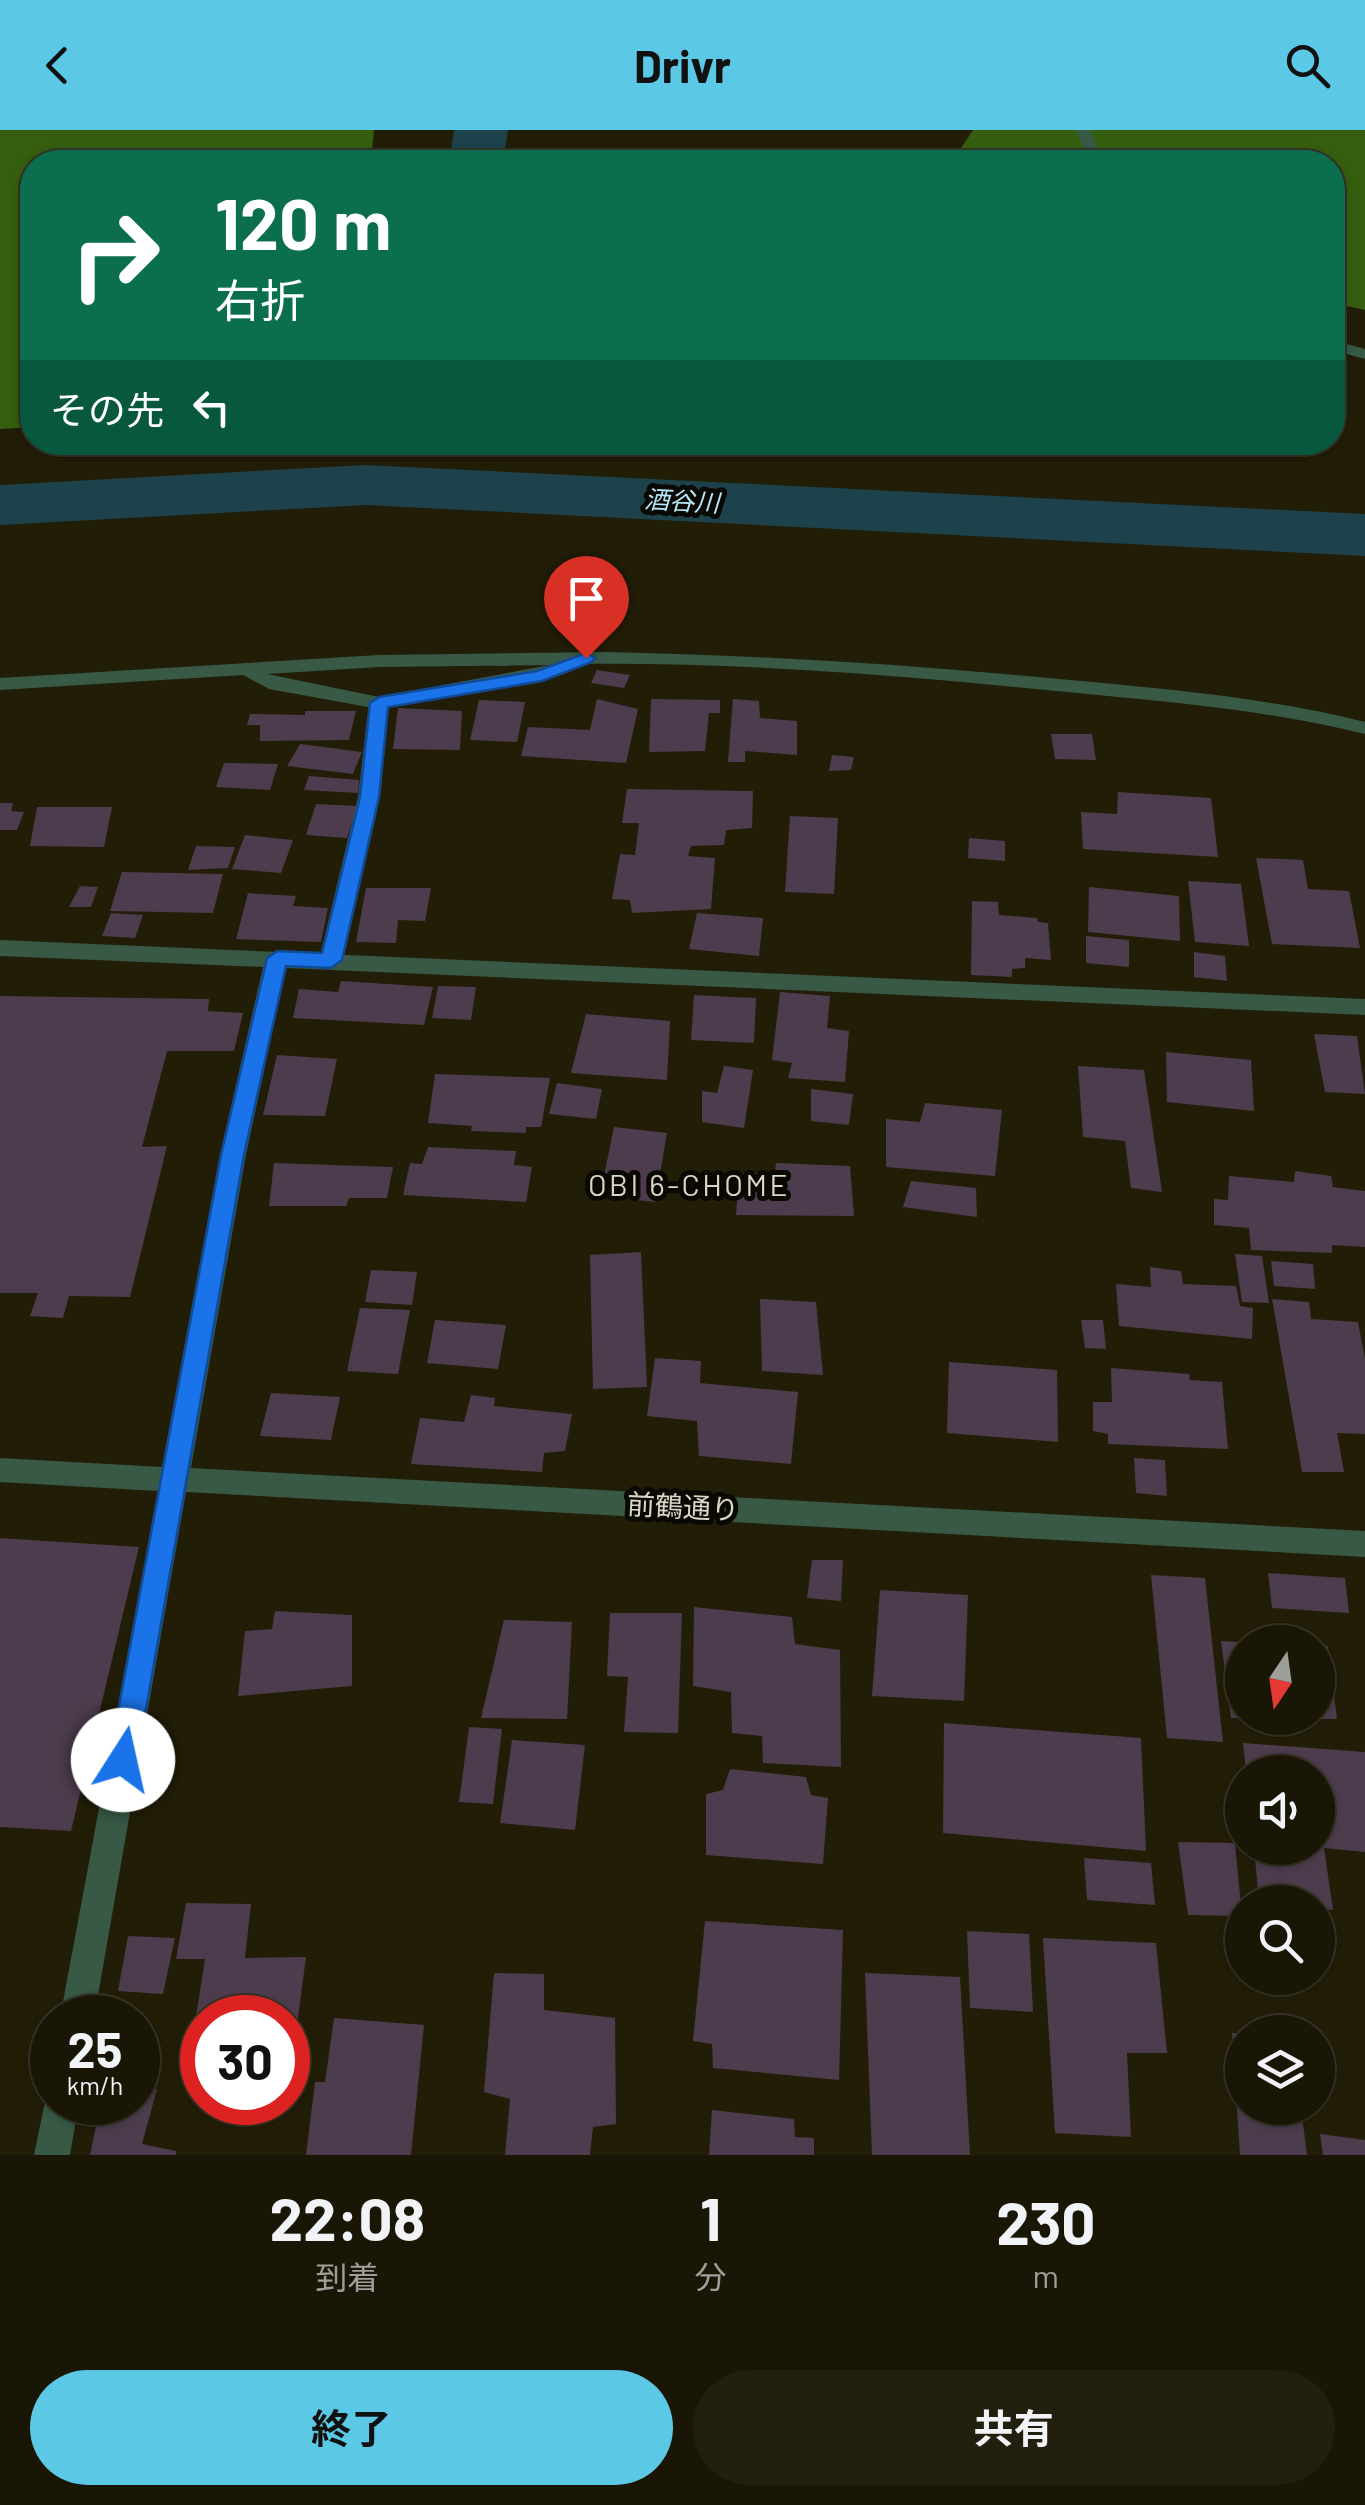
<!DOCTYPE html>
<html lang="ja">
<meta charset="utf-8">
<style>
:root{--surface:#1a1605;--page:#231f0f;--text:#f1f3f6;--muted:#9f9f9a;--line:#383527;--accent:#5bc8e6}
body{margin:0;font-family:Barlow,"Noto Sans JP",sans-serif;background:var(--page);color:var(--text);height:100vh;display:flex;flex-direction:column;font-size:38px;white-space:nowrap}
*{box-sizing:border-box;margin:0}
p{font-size:32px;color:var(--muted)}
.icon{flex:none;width:55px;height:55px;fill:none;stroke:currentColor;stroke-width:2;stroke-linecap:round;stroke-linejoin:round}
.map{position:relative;height:2025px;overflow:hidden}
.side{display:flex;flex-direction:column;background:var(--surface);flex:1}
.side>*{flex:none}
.banner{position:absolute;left:20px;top:20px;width:1325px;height:305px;border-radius:40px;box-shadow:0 2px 8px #0004,0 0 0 2px var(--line);background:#0b6e4f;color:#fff;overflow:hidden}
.needle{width:65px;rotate:193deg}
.buttons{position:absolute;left:1225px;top:1495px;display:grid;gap:20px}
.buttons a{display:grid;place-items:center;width:110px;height:110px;border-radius:50%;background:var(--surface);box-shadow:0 2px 8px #0004,0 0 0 2px var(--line);font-size:50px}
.speed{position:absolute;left:30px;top:1865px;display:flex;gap:20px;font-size:50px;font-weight:700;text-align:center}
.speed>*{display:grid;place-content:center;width:130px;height:130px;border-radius:50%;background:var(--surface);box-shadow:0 2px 8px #0004,0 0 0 2px var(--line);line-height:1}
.speed small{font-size:25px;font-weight:400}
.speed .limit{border:15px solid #d22;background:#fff;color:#111}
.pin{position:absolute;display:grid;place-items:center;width:85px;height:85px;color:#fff;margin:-102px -42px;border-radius:50% 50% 50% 0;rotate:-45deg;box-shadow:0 0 10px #0007}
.pin .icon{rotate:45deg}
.me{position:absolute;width:110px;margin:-55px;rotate:10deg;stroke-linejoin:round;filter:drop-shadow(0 0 8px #0008)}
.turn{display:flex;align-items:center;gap:35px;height:210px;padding:0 30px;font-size:45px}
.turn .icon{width:130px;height:130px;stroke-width:2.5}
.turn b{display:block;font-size:70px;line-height:85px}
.then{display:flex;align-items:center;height:95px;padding:0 30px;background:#0003;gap:20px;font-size:38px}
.eta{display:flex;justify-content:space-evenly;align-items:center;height:170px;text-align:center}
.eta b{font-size:60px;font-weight:700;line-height:70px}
.action{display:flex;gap:20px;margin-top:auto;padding:20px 30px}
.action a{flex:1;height:115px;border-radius:60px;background:var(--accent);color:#111;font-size:40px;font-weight:700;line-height:115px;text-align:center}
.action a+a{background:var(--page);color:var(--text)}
header{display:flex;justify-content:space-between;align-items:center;height:130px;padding:0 30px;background:var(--accent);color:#111;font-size:45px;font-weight:700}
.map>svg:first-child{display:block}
.forest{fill:#365e0f}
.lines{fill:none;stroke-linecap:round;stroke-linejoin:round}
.river{fill:#1d424c;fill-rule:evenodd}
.building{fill:#4d3c4d}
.service{fill:#375946;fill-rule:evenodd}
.minor{fill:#375946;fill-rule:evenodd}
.tertiary{fill:#375946;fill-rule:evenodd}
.route{fill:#1a73e8;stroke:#114b97;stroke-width:2.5}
.labels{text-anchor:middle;stroke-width:10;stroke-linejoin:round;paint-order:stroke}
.far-water-label{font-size:25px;font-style:italic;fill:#b4e8f8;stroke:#0a0802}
.street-label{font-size:28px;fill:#d9d6c8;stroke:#0a0802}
.neighbourhood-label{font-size:30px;letter-spacing:2.5px;fill:#d9d6c8;stroke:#0a0802}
</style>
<header><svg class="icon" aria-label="back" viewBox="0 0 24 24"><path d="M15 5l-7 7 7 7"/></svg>Drivr<svg class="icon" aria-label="search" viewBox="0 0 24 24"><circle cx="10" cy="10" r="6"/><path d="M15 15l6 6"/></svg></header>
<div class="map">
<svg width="1365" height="2025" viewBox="0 0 1365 2025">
<rect width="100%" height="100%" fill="#221d07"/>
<!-- forest -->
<g class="forest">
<polygon points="0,0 374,0 371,32 32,32 32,297 0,299"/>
<polygon points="973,0 1365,0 1365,180 1333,173 1332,32 952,32"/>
</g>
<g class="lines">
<!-- river -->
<g class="river">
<polygon points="454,0 508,0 503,32 449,32"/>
<polygon points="366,335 1365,384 1365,426 366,375 0,395 0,355"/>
</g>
</g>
<!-- building -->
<g class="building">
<polygon points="597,540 630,545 624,558 591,553"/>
<polygon points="597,569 638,579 626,633 521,626 528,597 590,600"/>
<polygon points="651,569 720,570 720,583 709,583 705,621 649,622"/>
<polygon points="733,569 759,571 760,588 797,591 797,625 745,621 745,632 728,632"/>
<polygon points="479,570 525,572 517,612 470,610"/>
<polygon points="398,578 462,581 460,620 393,619"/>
<polygon points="305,581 356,581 349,610 260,611 260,595 247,595 250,584 305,585"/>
<polygon points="1051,604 1092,604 1096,630 1055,629"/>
<polygon points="300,614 362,622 353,644 287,636"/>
<polygon points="832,625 854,627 851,640 829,641"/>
<polygon points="224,633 278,634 270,660 216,657"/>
<polygon points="309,646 359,650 358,663 304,660"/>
<polygon points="627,659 753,661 752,698 726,700 724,715 691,716 688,726 715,728 711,779 632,783 630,770 612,769 620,724 635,725 639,693 622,693"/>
<polygon points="1118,662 1211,668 1218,727 1083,719 1081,682 1117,684"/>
<polygon points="0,673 13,673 11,681 24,682 17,700 0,700"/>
<polygon points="316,674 357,676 347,708 306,705"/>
<polygon points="37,677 112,677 104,717 30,716"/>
<polygon points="790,686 838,688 834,764 785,762"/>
<polygon points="245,705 293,710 281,743 232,739"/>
<polygon points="969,708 1005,711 1005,731 968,728"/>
<polygon points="196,716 235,717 228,738 188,740"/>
<polygon points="1256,728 1303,730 1308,759 1349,761 1360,818 1272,814"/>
<polygon points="122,742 223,744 213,783 110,781"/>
<polygon points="1188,751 1241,754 1249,816 1195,812"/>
<polygon points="80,756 98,757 91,777 69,777"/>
<polygon points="1089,757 1179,766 1180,811 1088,802"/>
<polygon points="366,758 431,758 425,791 398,790 396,813 356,812"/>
<polygon points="248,763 296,766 293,776 328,778 321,812 236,809"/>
<polygon points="972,771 998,772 999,785 1037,788 1038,792 1048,793 1051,830 1025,828 1025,838 1012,839 1012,847 971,845"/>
<polygon points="111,783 143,785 135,808 102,806"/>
<polygon points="697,783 763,788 759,826 689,819"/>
<polygon points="1086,806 1129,810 1129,837 1086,833"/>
<polygon points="1194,822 1225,826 1227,851 1194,847"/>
<polygon points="341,851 433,857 424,895 293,888 299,859 338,862"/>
<polygon points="438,856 476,857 471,890 432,888"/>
<polygon points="780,862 830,866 827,898 849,901 845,952 788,948 792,933 772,930"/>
<polygon points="694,865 756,868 754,913 691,910"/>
<polygon points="0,866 209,869 208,881 243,883 234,921 167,921 142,1017 167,1016 130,1167 69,1166 63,1188 30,1186 38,1163 0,1163"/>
<polygon points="586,884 670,891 667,950 571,943"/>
<polygon points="1314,904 1357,906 1365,964 1325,962"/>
<polygon points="1166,922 1251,930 1254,981 1167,972"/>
<polygon points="277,925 337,929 325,986 263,985"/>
<polygon points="724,936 753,940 744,998 702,992 702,961 717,963"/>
<polygon points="1078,936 1144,940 1162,1062 1131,1058 1125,1011 1083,1007"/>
<polygon points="435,944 550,948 541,997 526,997 526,1003 471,1001 472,996 428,993"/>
<polygon points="557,953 602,959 596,989 549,984"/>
<polygon points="811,959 853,964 849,995 811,991"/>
<polygon points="925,973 1002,980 995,1046 886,1037 886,989 920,992"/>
<polygon points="614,997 667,1003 655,1072 636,1070 638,1063 601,1060"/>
<polygon points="428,1017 516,1021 514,1035 532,1037 526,1072 403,1065 410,1033 422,1034"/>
<polygon points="274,1033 393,1037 387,1068 349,1068 346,1076 269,1076"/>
<polygon points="776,1033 850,1036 854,1086 736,1085 739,1044 775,1042"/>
<polygon points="1295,1041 1331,1046 1333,1057 1365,1061 1365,1117 1332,1115 1332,1123 1251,1120 1249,1098 1214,1095 1214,1069 1228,1070 1229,1046 1294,1052"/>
<polygon points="911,1051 976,1058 977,1087 903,1077"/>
<polygon points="641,1122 647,1257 593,1259 590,1125"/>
<polygon points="1235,1124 1262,1126 1269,1173 1242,1172"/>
<polygon points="1271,1131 1313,1134 1315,1159 1274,1156"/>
<polygon points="1150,1137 1181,1141 1183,1154 1236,1156 1240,1176 1253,1178 1252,1209 1119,1196 1116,1154 1151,1157"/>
<polygon points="371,1140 417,1142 412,1175 365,1172"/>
<polygon points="760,1169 816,1172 823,1245 762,1241"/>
<polygon points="1272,1169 1309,1172 1311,1189 1358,1192 1365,1229 1365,1304 1337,1303 1344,1342 1302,1342"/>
<polygon points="360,1178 410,1180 398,1244 347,1241"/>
<polygon points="435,1190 506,1195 498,1239 427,1233"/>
<polygon points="1081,1190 1103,1190 1106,1219 1085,1218"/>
<polygon points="655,1228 701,1231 700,1253 798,1262 791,1334 699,1326 697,1291 647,1286"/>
<polygon points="949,1232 1057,1240 1058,1312 947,1303"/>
<polygon points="1111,1238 1189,1244 1190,1250 1222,1252 1228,1319 1108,1314 1108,1304 1093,1301 1093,1272 1112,1272"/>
<polygon points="271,1263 340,1267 331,1310 260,1306"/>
<polygon points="471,1265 495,1268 494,1276 572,1284 565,1321 544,1323 542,1342 411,1334 420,1288 464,1292"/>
<polygon points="1134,1328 1165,1330 1167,1366 1136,1363"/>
<polygon points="0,1408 139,1417 71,1701 0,1697"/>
<polygon points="812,1430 843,1430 841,1471 807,1468"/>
<polygon points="1268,1443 1345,1448 1349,1483 1272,1478"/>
<polygon points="1151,1445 1205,1448 1223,1612 1167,1608"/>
<polygon points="880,1460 968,1465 964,1571 872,1566"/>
<polygon points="694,1477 792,1487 795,1514 840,1520 841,1637 763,1633 762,1606 732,1603 731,1562 693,1556"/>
<polygon points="275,1481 352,1485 352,1556 238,1566 245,1501 272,1499"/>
<polygon points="610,1483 682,1483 678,1603 624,1602 628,1547 607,1546"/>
<polygon points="504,1490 572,1492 567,1589 481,1588"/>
<polygon points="1221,1511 1242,1512 1242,1588 1231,1588"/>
<polygon points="1318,1515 1328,1516 1337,1589 1318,1589"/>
<polygon points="944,1593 1141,1608 1146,1721 943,1703"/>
<polygon points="469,1597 502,1599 493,1674 459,1672"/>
<polygon points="512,1610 585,1615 575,1700 500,1693"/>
<polygon points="1243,1613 1365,1622 1365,1722 1324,1718 1333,1780 1318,1779 1318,1772 1259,1772 1254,1718 1318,1718 1318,1642 1246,1642"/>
<polygon points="730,1639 806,1647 811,1665 828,1668 823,1734 706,1725 706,1664 723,1660"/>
<polygon points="1178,1712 1235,1713 1242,1786 1188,1785"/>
<polygon points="1084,1728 1151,1733 1155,1775 1087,1770"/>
<polygon points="186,1773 251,1774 245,1828 306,1827 297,1895 288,1895 288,1888 202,1888 202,1893 195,1893 205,1829 176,1829"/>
<polygon points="705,1791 843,1800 839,1950 713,1938 712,1914 693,1911"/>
<polygon points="967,1801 1029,1804 1033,1882 970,1878"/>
<polygon points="128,1806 175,1808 163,1864 118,1861"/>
<polygon points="1043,1808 1156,1813 1167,1923 1127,1923 1131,2007 1055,2003"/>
<polygon points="494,1843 544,1844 544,1880 615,1888 616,1994 593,1997 590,2025 505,2025 510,1969 484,1962"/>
<polygon points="865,1843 960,1847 970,2025 872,2025"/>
<polygon points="334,1888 424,1895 411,2025 306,2025 315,1952 325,1952"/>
<polygon points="1232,1903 1242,1903 1242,1978 1301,1978 1307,2025 1240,2025"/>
<polygon points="138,1957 157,1959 142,2014 176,2021 176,2025 90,2025 101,1972 138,1972"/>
<polygon points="712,1980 794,1989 795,2007 814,2008 814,2025 709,2025"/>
<polygon points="1320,2004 1365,2010 1365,2025 1323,2025"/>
</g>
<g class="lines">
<!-- service -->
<polygon class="service" points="379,567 389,573 380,667 343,830 331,838 319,830 358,667 369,573"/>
<!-- minor -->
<g class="minor">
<path d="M605 522C761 525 915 535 1070 550 1170 559 1268 568 1365 592V604C1263 579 1160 571 1056 561 897 545 737 532 577 534L574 539 542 551 379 579 269 559 243 545 0 560V548L379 525ZM550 535 379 567 267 544 379 537Z"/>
<polygon points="0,810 1365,869 1365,885 286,838 246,1025 191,1338 1365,1401 1365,1427 186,1362 94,1888 60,1888 158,1361 0,1352 0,1328 162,1337 220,1025 263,837 0,826"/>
<polygon points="52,1958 52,1972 79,1972 70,2025 34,2025 45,1972"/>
</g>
<!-- tertiary -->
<g class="tertiary">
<polygon points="1076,0 1090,0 1103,32 1089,32"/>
<polygon points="1332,210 1365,219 1365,229 1332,220"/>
</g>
</g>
<!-- route -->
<polygon class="route" points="586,523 595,528 592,532 542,551 388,577 379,667 342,830 331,838 286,836 244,1025 137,1630 133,1640 123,1644 113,1640 109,1630 221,1025 267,828 277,821 322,823 360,667 370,573 379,567 537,541"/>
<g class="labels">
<!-- far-water labels -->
<g class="far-water-label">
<text transform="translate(682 371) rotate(3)" y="9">酒谷川</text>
</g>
<!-- street labels -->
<g class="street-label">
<text transform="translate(683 1377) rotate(3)" y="10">前鶴通り</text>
</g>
<!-- neighbourhood labels -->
<g class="neighbourhood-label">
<text x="689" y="1066">OBI 6-CHOME</text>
</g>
</g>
</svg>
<div class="buttons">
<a><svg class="needle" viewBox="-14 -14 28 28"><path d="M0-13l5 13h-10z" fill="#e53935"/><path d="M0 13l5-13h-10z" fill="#9f9f9a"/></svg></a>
<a><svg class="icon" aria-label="sound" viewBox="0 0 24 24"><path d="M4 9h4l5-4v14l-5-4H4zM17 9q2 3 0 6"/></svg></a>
<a><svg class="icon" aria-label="search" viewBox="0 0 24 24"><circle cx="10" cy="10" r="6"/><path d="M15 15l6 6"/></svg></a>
<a><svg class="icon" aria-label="layers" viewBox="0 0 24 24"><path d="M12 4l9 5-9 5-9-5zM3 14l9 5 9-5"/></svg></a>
</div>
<div class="speed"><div>25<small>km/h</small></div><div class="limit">30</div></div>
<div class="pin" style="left:586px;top:528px;background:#d93025"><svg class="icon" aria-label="arrive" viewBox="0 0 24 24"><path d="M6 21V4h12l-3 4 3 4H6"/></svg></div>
<svg class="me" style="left:123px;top:1630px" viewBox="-20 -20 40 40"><circle r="19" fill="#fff"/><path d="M0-13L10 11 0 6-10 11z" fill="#1a73e8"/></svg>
<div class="banner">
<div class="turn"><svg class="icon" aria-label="right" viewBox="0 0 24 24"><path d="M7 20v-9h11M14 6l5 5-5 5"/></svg><div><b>120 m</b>右折</div></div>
<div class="then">その先<svg class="icon" aria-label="left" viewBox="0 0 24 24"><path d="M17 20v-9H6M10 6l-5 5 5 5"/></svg></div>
</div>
</div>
<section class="side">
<div class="eta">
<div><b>22:08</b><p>到着</p></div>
<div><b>1</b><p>分</p></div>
<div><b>230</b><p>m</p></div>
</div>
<div class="action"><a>終了</a><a>共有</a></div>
</section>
